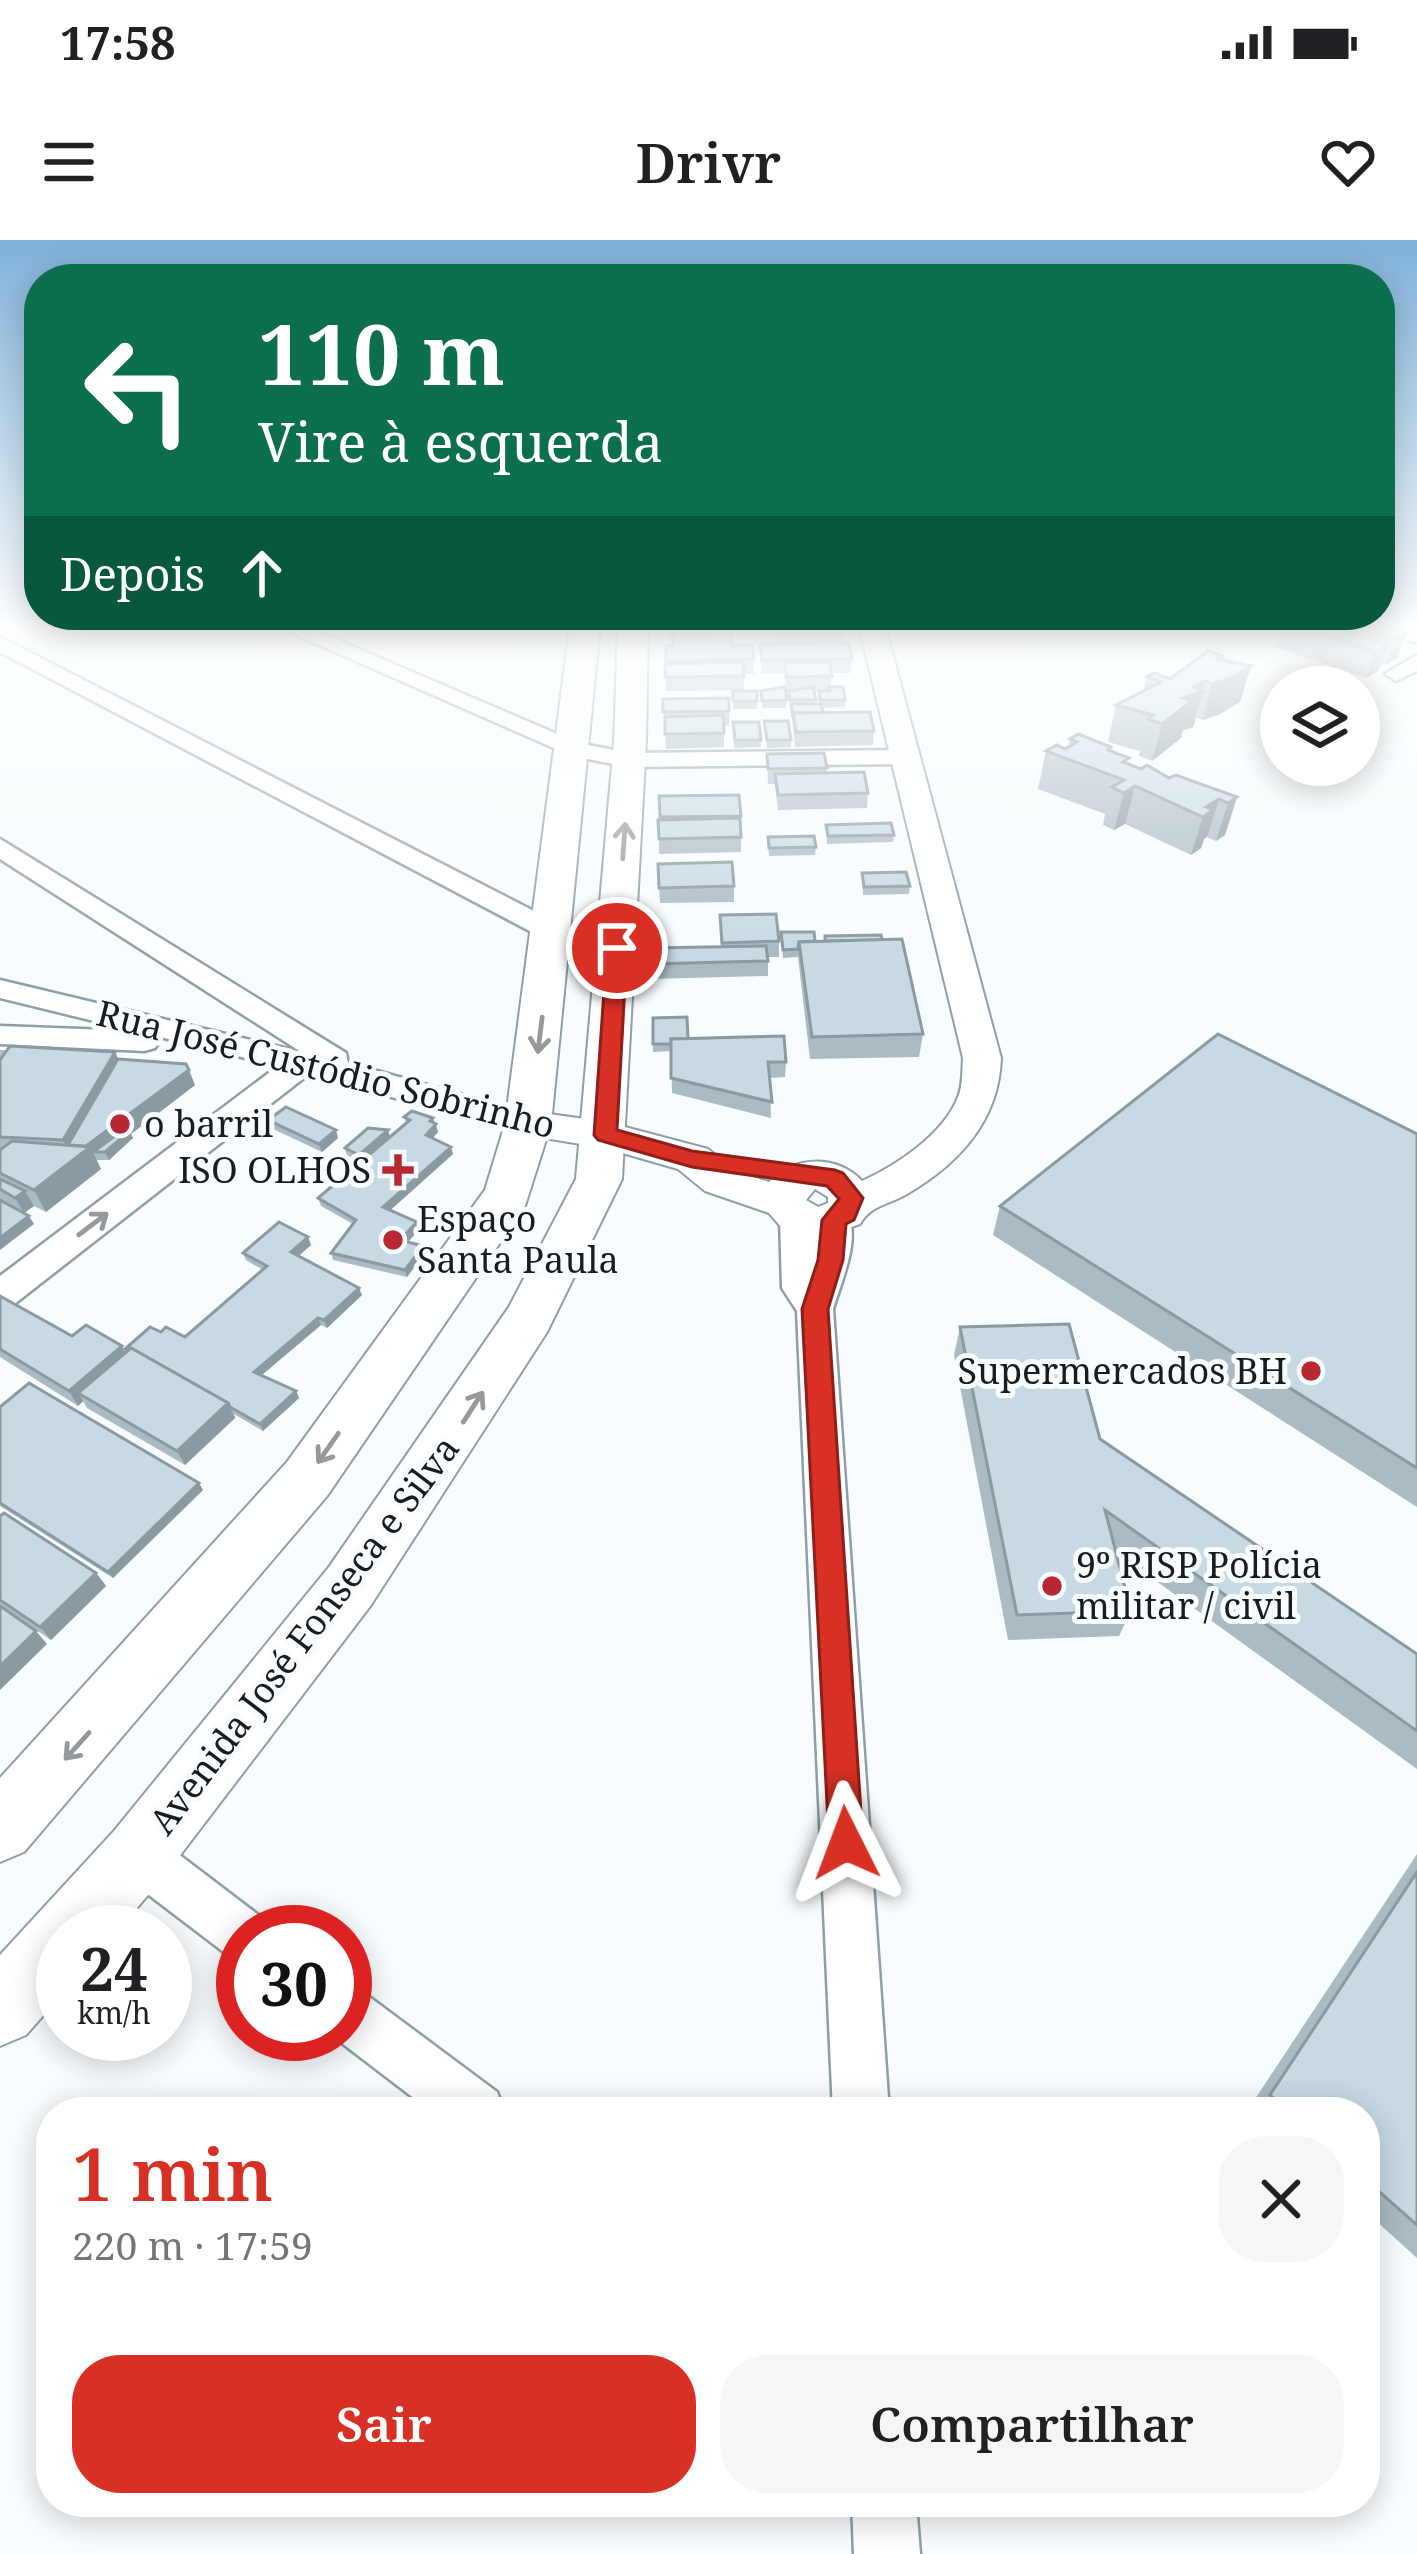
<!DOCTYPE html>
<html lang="pt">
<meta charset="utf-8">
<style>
:root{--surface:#fff;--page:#f6f6f6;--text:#202124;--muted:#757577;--accent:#d93025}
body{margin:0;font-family:"Noto Serif",serif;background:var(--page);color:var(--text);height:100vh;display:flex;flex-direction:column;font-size:45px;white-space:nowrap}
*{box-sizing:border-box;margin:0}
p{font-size:39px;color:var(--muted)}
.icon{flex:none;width:66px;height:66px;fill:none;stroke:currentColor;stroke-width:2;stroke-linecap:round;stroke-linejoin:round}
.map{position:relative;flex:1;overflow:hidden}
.side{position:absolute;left:36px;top:1857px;width:1344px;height:420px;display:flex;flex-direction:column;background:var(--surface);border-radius:48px;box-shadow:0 6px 30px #0003}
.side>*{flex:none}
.hud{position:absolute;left:24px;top:24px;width:1371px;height:366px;border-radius:48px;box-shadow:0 6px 30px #0003;background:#0b6e4f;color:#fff;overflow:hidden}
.fabs{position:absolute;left:1260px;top:426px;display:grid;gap:24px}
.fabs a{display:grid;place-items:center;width:120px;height:120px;border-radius:50%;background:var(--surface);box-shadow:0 6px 30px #0003;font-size:60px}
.speed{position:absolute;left:36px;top:1665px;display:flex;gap:24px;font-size:60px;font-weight:700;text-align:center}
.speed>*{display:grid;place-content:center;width:156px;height:156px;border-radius:50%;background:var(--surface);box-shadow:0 6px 30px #0003;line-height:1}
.speed small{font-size:30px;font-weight:400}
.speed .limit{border:18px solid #d22;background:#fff;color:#111}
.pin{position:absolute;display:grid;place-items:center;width:102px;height:102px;color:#fff;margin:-51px;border:6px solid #fff;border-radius:50%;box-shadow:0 3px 12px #0007}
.me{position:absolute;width:132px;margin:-66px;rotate:357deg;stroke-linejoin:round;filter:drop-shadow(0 0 9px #0008)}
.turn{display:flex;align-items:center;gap:42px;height:252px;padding:0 36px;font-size:54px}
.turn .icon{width:156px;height:156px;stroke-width:2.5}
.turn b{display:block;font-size:84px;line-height:102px}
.then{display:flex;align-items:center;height:114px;padding:0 36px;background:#0003;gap:24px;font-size:45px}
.round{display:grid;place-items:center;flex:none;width:126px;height:126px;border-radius:48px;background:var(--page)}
.head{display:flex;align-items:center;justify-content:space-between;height:204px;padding:0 36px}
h1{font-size:72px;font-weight:600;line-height:90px;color:var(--accent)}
.button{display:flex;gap:24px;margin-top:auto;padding:24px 36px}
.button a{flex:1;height:138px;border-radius:48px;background:var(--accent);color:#fff;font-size:48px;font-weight:600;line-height:138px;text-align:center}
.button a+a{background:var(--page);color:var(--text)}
.status{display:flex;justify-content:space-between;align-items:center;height:84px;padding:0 60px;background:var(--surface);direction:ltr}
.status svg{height:33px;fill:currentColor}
header{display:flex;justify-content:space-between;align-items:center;height:156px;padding:0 36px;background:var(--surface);font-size:54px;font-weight:600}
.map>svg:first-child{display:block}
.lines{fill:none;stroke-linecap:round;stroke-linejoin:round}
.minor-casing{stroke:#8d9fa8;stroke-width:5}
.tertiary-casing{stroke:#8d9fa8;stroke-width:4}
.secondary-casing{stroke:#8d9fa8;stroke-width:4}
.minor{fill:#fff;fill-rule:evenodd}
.tertiary{fill:#fff;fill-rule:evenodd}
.secondary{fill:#fff;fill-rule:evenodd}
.wall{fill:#abbbc4;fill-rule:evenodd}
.shaded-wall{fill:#8b99a0}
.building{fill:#c7dae4;stroke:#8b99a0;stroke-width:3}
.oneway{stroke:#96999b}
.route{fill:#d93025;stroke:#8d1f18;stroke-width:3}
.poi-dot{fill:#b82832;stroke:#f8fcfe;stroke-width:4.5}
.labels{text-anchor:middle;stroke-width:10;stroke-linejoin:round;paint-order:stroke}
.street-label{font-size:36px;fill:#161d20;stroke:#f8fcfe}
.poi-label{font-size:36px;fill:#161d20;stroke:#f8fcfe;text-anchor:start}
</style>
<div class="status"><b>17:58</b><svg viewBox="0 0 49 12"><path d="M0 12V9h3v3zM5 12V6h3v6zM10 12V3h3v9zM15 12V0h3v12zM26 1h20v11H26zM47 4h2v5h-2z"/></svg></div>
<header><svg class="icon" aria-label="menu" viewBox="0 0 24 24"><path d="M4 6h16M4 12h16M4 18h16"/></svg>Drivr<svg class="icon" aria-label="heart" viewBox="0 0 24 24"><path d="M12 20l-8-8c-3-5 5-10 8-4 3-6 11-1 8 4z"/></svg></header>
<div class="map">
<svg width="1417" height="2314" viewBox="0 0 1417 2314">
<rect width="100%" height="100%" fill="#f8fcfe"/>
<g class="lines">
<!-- minor casing -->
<g class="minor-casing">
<g id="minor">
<polygon points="276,386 305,386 578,503 629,513 906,510 918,517 906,524 629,527 572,516"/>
<polygon points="1372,386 1417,390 1417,403 1375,390"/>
<polygon points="0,397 563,686 567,692 563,698 543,698 0,412"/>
<polygon points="1417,415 1417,431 1396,441 1385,434"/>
<polygon points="0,599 346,813 348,823 540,876 544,884 540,892 528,895 309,834 13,1065 0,1069 0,1036 278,826 156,796 159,801 155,808 144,811 0,804 0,786 135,791 0,758 0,740 301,812 0,619"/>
<path d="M797 965 809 968 815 992 822 971 834 968 846 971C862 997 841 1042 833 1069L889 1872H833L797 1071 782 1048 780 977 785 968Z"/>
<polygon points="138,1590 156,1597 261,1677 268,1692 243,1692 243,1721 225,1713 120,1633 113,1615 120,1597"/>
<polygon points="345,1745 364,1753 497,1852 505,1872 432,1872 330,1794 345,1794"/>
<polygon points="852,2262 916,2262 920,2314 854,2314"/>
</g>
</g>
<!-- tertiary casing -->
<g class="tertiary-casing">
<path id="tertiary" d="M859 386H885L1001 818C999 880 960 923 907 954 888 965 871 965 860 984L820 998 782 988 769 973 705 951 678 929 605 908 514 893 508 884 514 875 528 871 606 882 708 909 735 931 769 942C793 916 836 914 862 941 896 926 944 894 958 857 963 845 962 831 963 818ZM815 949 828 957V963L818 967 806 960Z"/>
</g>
<!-- secondary casing -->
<g class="secondary-casing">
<g id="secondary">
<polygon points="570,386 600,386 551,884 525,966 327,1256 24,1612 0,1622 0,1538 287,1222 485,950 505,884"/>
<polygon points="618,386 648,386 646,502 622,939 547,1092 371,1365 162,1639 116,1692 63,1692 63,1753 26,1795 0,1806 0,1715 114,1591 329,1327 509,1067 576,939 614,502"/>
</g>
</g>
<!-- minor -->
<use href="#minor" class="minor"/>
<!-- tertiary -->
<use href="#tertiary" class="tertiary"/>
<!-- secondary -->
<use href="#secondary" class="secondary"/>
</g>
<!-- wall -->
<g class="wall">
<polygon points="664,386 730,386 728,388 732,405 754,419 754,434 744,434 744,450 666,451 666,406 673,406 673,402 670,402 670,388 664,388"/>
<polygon points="755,386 846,387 845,401 778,402 776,387"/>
<polygon points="1282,386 1390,386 1407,392 1397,418 1386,425 1381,424 1378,431 1366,438 1275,407"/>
<path d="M760 404 852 419 851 433H831V447L845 460V467L822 468 823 473 874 491 873 505 795 507 789 451H786L784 434H761ZM814 451H830H819V464H815Z"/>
<polygon points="1223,416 1222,420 1251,426 1240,462 1220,474 1203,480 1196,478 1193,487 1183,490 1181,498 1152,521 1139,516 1140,511 1108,502 1116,465 1143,452 1147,437 1170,439"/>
<rect x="733" y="451" width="24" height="18"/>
<polygon points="761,451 787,460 786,468 762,468"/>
<polygon points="729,458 729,486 724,486 724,507 666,509 663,459"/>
<polygon points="764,481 791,500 791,507 767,508"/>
<polygon points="733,482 761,500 761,507 734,508"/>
<polygon points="1070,499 1111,507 1111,511 1127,524 1141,529 1237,557 1225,595 1216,601 1207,597 1204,599 1201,608 1191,615 1125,584 1114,590 1103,585 1105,574 1038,549 1046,511 1065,509 1068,507"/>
<polygon points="767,514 827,528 826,533 868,553 867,568 778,570 775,544 768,544"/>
<polygon points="659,556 741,576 741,612 659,614"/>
<polygon points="826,585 894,595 893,602 827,604"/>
<polygon points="768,597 816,607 815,615 769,616"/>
<polygon points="658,624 734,646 734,662 660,663"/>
<polygon points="862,633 910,646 909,654 863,655"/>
<polygon points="720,675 779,701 779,717 768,717 768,736 650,739 650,708 721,707"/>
<polygon points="781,692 815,701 923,794 919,817 810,819 798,717 783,718"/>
<polygon points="653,778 688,799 786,822 785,837 770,838 771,878 672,853 671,811 653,812"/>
<polygon points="0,810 115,812 118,819 195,845 131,894 133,898 109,920 96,920 101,929 46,972 34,966 24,973 0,959"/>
<polygon points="404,877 436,884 438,892 432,898 453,914 390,970 417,982 419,990 408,1002 423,1006 424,1014 407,1037 333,1020 331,1013 353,984 321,966 318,958 360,922 347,916 345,908 388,890 390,897 406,883"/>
<polygon points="268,880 338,898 322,912 271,888"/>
<polygon points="1417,894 1417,1267 993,995 1000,966"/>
<polygon points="311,1005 298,1016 362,1055 327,1088 321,1085 262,1135 296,1151 299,1158 263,1191 234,1174 235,1178 185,1225 87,1168 83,1161 78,1166 0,1117 0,1056 72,1096 125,1113 127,1112 125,1109 161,1092 185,1097 263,1030 246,1020 243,1013"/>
<polygon points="960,1087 1100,1199 1417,1414 1417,1529 1116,1312 1131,1371 1119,1396 1008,1400 954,1115"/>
<polygon points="0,1167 203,1250 113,1338 0,1266"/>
<polygon points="0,1276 96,1333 106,1346 51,1400 0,1366"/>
<polygon points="1417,1614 1417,2018 1365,1971 1365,1872 1254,1872 1249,1868"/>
</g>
<!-- shaded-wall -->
<g class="shaded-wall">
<polygon points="1407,392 1397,418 1386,425 1396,399"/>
<polygon points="1388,405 1378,431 1366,438 1376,412"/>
<polygon points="1223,416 1215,443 1251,426 1240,462 1220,474 1203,480 1218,419"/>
<polygon points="1205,441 1193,487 1183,490 1181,498 1152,521 1162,484 1183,458 1194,447"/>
<polygon points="1135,546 1125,584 1114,590 1124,553"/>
<polygon points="1237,557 1225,595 1216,601 1228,563"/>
<polygon points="1219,559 1207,597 1204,599 1201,608 1191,615 1206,567"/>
<polygon points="115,812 125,834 189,830 195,845 131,894 133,898 109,920 105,912 93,912 101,929 46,972 34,950 69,912 63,900"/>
<polygon points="433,878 438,892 428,903 426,895 430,881"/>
<polygon points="336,890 338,898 322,912 319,904"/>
<polygon points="388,890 390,898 361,923 359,915"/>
<polygon points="451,907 453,914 385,975 383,967"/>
<polygon points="25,951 34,966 24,973 15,958"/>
<polygon points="29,976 34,984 0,1010 0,998"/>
<polygon points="417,982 419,990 402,1008 400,1000"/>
<polygon points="308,997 311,1005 294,1020 291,1012"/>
<polygon points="423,1006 424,1014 407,1037 405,1030"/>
<polygon points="359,1048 362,1055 327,1088 324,1080"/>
<polygon points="318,1078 321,1085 257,1139 254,1132"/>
<polygon points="122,1106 130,1121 78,1153 83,1161 78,1166 69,1151"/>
<polygon points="296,1151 299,1158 263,1191 260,1184"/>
<polygon points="228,1163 235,1178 185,1225 177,1211"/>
<polygon points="199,1243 203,1250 113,1338 108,1332"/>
<polygon points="96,1333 106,1346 51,1400 40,1387"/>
<polygon points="36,1391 47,1404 0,1450 0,1426"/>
</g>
<!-- building -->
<g class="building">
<polygon points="670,386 728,386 729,391 673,392 673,395 670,395"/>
<polygon points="778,386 846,386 846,387 778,388"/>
<polygon points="1301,386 1333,386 1353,393 1361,388 1357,386 1390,386 1407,392 1396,399 1379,393 1370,399 1388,405 1376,412"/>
<polygon points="730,391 732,405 752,405 754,419 666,421 666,406 673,406 673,392"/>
<polygon points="849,403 852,419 762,420 760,404"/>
<polygon points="1208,411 1223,416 1218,419 1251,426 1231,438 1213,444 1205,441 1194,447 1203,451 1183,458 1192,461 1162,484 1148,479 1153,475 1116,465 1161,442 1147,437 1154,433 1170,439"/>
<polygon points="743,422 744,436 665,437 665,424"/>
<polygon points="829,422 832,436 787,437 785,423"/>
<polygon points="785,447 787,460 762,461 761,451"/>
<polygon points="813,447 816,460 790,460 789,451"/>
<polygon points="829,447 843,447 845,460 820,460 819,451 830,451"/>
<rect x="733" y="451" width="24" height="10"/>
<polygon points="729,458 729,471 663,472 663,459"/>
<polygon points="791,464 821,464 823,473 793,473 793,478"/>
<polygon points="870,472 874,491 796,492 793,473"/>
<polygon points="723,475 724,493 665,494 665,477"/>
<polygon points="764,481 788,481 791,500 767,500"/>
<polygon points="733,482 759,482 761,500 735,500"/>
<polygon points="1078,494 1111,507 1108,510 1129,518 1123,522 1141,529 1147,525 1169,538 1176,535 1237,557 1228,563 1219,559 1206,567 1213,570 1203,577 1135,546 1124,553 1112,547 1124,540 1046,511 1057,505 1065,509 1077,502 1070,499"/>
<polygon points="824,513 827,528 768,529 767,514"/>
<polygon points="864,532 868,553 778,555 775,534"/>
<polygon points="739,555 741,576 660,577 659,556"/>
<polygon points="740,578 741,597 659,599 658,580"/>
<polygon points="891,583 894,595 828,596 826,585"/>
<polygon points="814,596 816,607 769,608 768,597"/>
<polygon points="732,622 734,646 659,648 658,624"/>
<polygon points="906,632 910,646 864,647 862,633"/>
<polygon points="776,674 779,701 722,703 720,675"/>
<polygon points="781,692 814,692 815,701 799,702 798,709 783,710"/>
<polygon points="881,695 882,700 825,701 825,696"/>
<polygon points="902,699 923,794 812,797 799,702"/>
<polygon points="766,706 768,721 650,724 650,708"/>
<polygon points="687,777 688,799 671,799 671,804 653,804 653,778"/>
<polygon points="1218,794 1417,894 1417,1228 1000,966"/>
<polygon points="784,796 786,822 768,822 772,862 671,838 671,799"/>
<polygon points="10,806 115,812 63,900 0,897 0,820"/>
<polygon points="118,819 186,824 189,830 86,906 68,905"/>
<polygon points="286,867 336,890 319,904 268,880"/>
<polygon points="412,871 433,878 430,881 436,884 426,895 451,907 383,967 417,982 400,1000 423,1006 405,1030 331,1013 356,980 318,958 410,880 404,877"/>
<polygon points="127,887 130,891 105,912 93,912"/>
<polygon points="368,888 388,890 359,915 345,908"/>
<polygon points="12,901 90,907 34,950 0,933 0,910"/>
<polygon points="0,939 25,951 15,958 0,949"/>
<polygon points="0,960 29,976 0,998"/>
<polygon points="279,982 308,997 291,1012 359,1048 324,1080 318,1078 254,1132 296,1151 260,1184 230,1167 228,1163 131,1108 128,1110 125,1109 150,1087 161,1092 166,1087 185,1097 267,1026 243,1013"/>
<polygon points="0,1056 72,1096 86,1085 122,1106 69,1151 0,1109"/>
<polygon points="1069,1084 1100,1199 1417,1414 1417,1491 1105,1270 1131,1371 1017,1375 960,1087"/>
<polygon points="131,1108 228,1163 177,1211 78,1153"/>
<polygon points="29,1143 199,1243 108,1332 0,1263 0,1167"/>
<polygon points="4,1273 96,1333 40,1387 0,1360 0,1276"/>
<polygon points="0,1366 36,1391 0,1426"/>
<polygon points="1417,1632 1417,1985 1365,1939 1365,1872 1289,1872 1270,1855"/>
</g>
<!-- one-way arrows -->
<defs><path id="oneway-shaft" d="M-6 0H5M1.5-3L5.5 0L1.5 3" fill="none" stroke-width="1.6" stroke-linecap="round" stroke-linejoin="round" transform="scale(3)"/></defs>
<g class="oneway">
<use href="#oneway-shaft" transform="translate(624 601) rotate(-86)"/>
<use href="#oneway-shaft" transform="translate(540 795) rotate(97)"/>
<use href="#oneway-shaft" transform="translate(93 984) rotate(-37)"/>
<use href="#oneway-shaft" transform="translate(473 1167) rotate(-57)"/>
<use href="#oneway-shaft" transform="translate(328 1208) rotate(125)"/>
<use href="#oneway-shaft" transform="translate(77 1506) rotate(132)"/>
</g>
<!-- sky -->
<linearGradient id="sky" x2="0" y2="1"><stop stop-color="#80b1d9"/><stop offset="0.54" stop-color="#fcfeff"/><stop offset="1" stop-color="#fcfeff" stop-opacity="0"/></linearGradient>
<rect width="1417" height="710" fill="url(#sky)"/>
<!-- route -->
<polygon class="route" points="617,702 627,708 617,890 692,911 835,930 843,933 863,958 854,980 846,984 843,1020 828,1069 863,1603 858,1615 846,1620 834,1615 829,1603 802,1069 818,1020 822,980 839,959 827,946 692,927 598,900 594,895 607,708"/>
<!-- markers -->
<g class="poi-dot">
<circle cx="120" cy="884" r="12"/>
<path d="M392 912h12v12h12v12h-12v12h-12v-12h-12v-12h12z"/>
<circle cx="393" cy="1000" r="12"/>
<circle cx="1311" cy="1131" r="12"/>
<circle cx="1052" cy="1346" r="12"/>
</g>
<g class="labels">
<!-- street labels -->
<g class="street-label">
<text transform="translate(326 829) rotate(14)" y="13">Rua José Custódio Sobrinho</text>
<text transform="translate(304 1395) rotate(-53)" y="13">Avenida José Fonseca e Silva</text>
</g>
<!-- poi labels -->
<g class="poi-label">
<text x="144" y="897">o barril</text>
<text x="371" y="943" text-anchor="end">ISO OLHOS</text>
<text x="417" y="992">Espaço<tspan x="417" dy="41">Santa Paula</tspan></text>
<text x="1287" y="1144" text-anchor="end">Supermercados BH</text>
<text x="1076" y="1338">9º RISP Polícia<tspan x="1076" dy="41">militar / civil</tspan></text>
</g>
</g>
</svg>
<div class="fabs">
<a><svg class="icon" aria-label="layers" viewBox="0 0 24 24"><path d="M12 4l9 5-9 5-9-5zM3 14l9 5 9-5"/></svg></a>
</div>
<div class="speed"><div>24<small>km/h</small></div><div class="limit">30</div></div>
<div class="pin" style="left:617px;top:708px;background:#d93025"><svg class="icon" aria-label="arrive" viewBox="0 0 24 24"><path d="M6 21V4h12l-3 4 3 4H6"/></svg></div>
<svg class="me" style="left:846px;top:1603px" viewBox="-20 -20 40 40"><path d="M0-17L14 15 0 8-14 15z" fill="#d93025" stroke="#fff" stroke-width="4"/></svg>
<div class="hud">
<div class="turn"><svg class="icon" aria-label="left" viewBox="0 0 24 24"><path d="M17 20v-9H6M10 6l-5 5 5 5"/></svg><div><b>110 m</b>Vire à esquerda</div></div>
<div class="then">Depois<svg class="icon" aria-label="ahead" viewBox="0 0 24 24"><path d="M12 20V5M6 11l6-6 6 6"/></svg></div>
</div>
<section class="side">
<div class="head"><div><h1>1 min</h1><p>220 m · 17:59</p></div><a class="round"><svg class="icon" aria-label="close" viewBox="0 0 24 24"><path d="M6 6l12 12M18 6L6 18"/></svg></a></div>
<div class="button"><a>Sair</a><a>Compartilhar</a></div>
</section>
</div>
